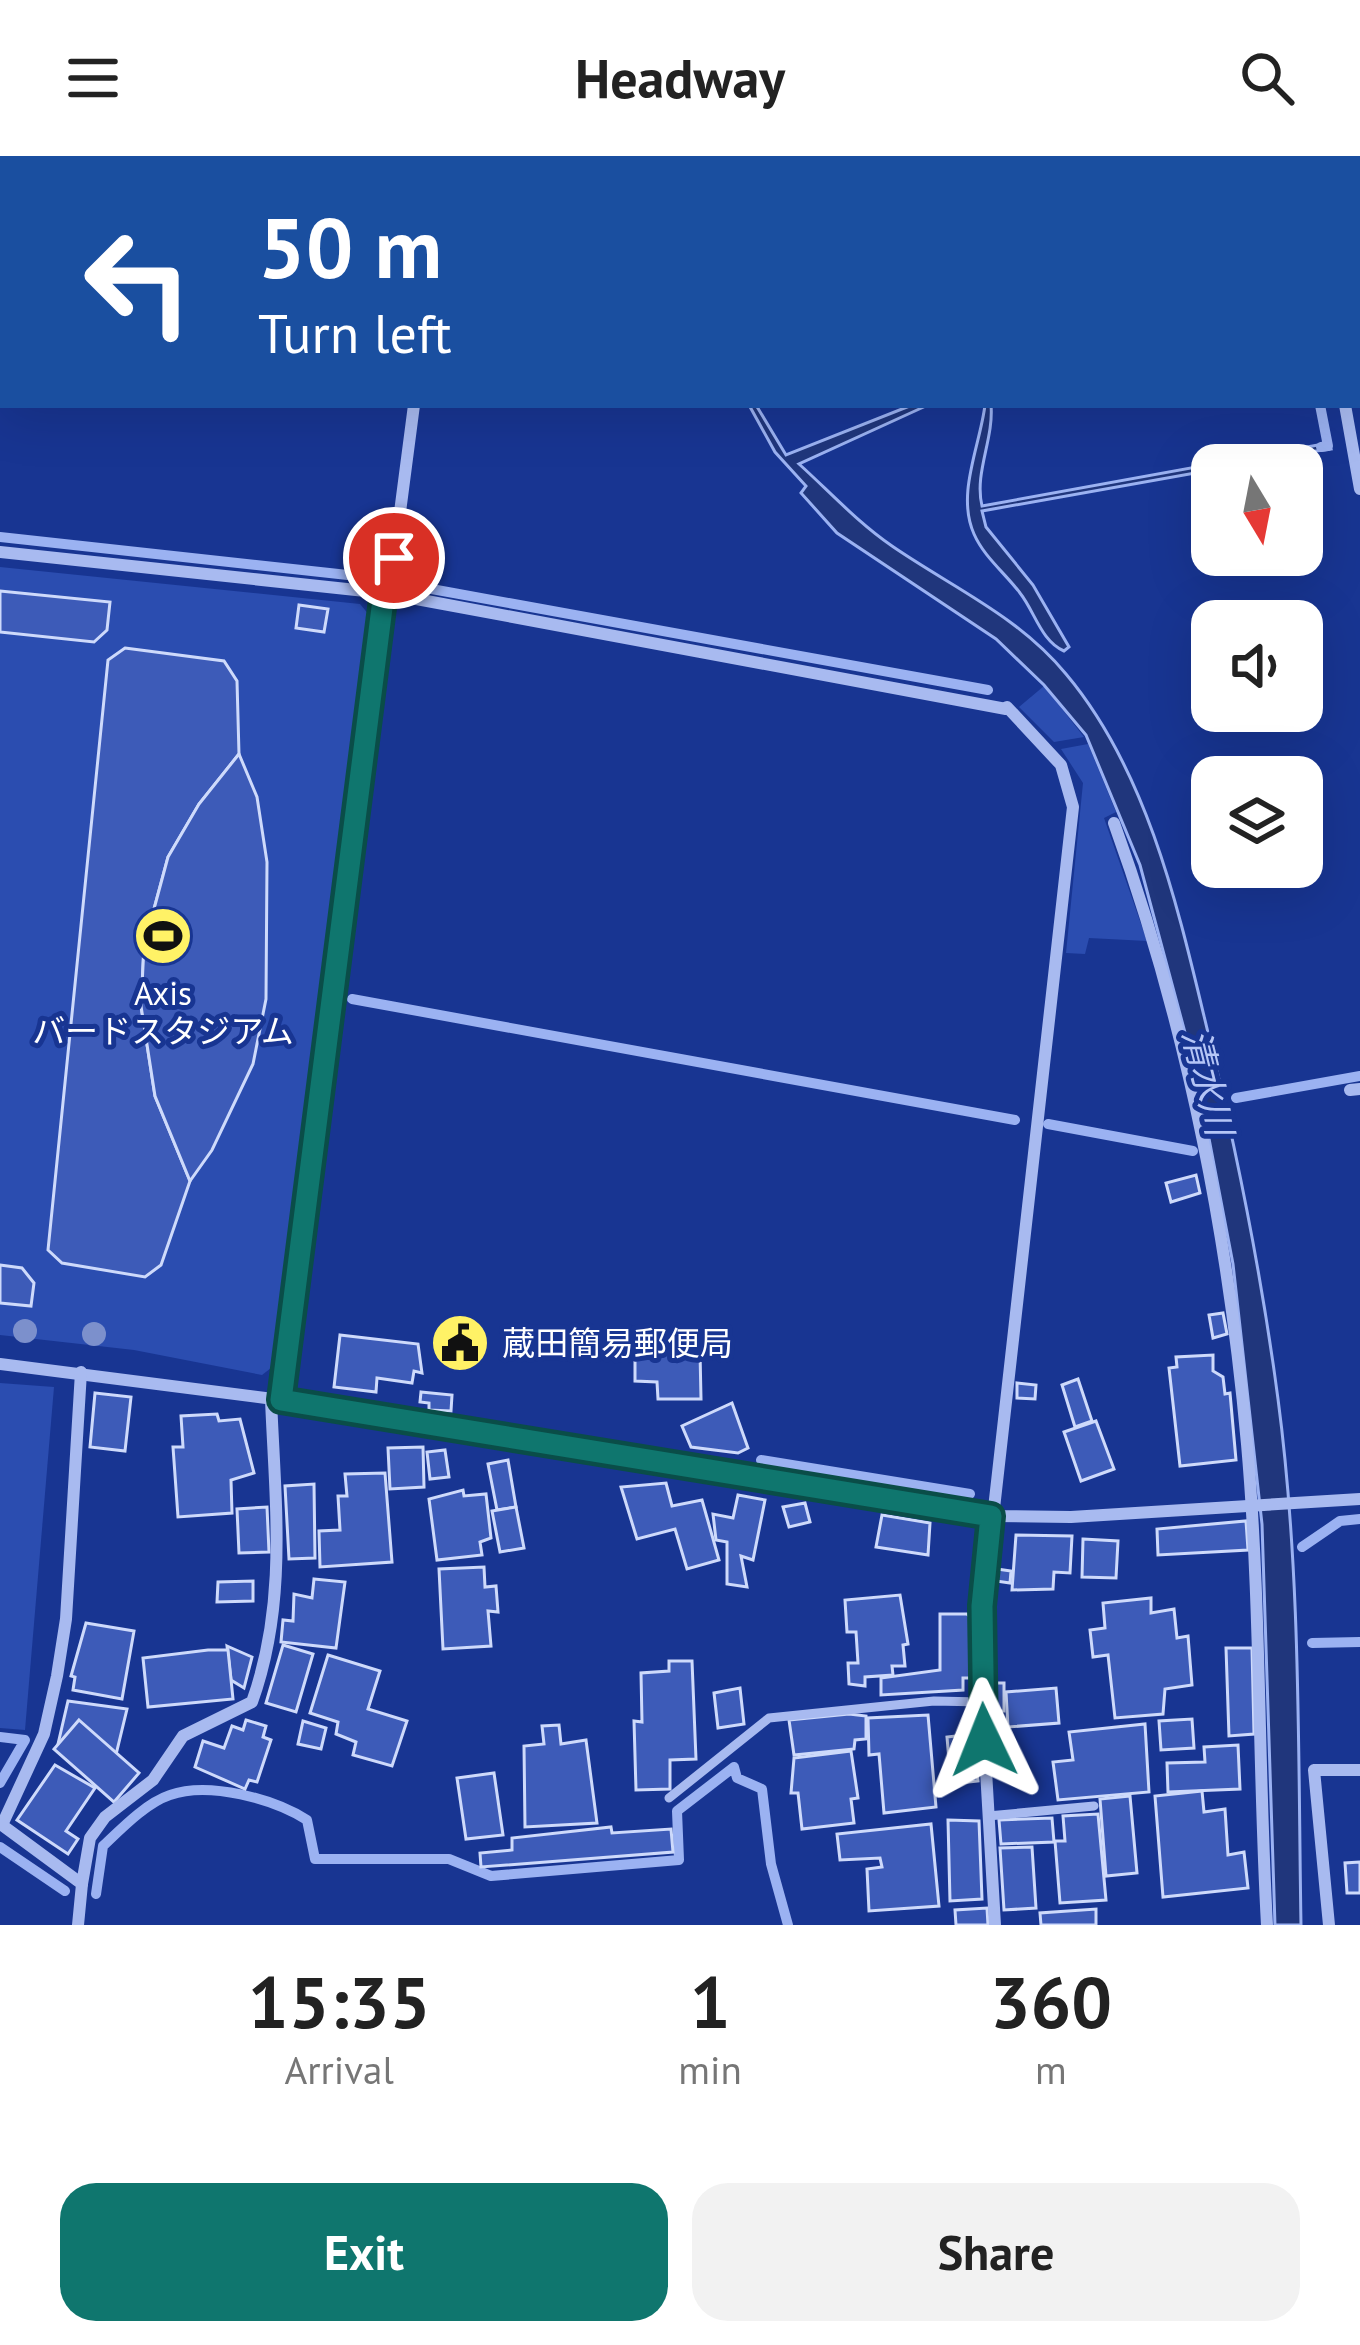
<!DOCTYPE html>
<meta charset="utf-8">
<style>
:root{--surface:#fff;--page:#f2f2f2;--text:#222;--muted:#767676;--accent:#0f766e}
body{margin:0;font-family:"PT Sans","Noto Sans JP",sans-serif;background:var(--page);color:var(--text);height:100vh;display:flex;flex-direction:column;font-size:45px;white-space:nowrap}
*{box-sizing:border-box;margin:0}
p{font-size:39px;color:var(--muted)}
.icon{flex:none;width:66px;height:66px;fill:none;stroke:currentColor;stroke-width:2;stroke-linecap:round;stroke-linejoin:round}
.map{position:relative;height:1769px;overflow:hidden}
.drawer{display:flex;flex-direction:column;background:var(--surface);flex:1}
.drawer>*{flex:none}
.banner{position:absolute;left:0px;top:0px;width:1362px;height:252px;box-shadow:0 12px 48px #0002;background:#1a4fa0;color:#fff;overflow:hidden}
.needle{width:78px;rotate:170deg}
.buttons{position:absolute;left:1191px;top:288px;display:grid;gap:24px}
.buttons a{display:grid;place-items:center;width:132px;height:132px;border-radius:24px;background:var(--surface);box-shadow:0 12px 48px #0002;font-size:60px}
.pin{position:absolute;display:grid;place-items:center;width:102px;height:102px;color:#fff;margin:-51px;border:6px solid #fff;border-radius:50%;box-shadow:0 3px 12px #0007}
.me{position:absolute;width:132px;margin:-66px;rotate:358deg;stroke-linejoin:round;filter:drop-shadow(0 0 9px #0008)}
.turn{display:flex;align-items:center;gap:42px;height:252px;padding:0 60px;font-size:54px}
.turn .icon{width:156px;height:156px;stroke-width:2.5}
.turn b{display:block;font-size:84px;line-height:102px}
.eta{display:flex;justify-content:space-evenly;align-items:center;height:204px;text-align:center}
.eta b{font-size:72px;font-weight:700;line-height:84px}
.action{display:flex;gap:24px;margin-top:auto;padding:24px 60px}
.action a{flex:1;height:138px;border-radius:36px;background:var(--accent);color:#fff;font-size:48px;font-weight:700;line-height:138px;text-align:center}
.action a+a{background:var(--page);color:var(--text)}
header{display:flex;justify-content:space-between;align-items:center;height:156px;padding:0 60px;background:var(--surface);font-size:54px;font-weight:700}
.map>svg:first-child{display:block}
.green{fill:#2b4db0}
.water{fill:#20367c;stroke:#9bb2f2;stroke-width:3}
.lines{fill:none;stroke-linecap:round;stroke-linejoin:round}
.stream{stroke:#9bb2f2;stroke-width:10}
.building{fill:#3d5bb8;stroke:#cedafb;stroke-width:3}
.service{stroke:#a8baf0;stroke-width:9}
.minor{stroke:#a8baf0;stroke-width:12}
.tree{fill:#7c90cc}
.route-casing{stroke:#0a4d48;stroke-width:30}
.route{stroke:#0f766e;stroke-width:21}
.labels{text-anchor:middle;stroke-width:10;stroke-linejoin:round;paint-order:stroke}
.poi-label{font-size:33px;fill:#fff;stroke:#183592}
.water-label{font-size:36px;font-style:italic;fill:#b4c5f6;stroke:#183592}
</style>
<header><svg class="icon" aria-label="menu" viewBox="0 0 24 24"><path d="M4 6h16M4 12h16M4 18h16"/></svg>Headway<svg class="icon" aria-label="search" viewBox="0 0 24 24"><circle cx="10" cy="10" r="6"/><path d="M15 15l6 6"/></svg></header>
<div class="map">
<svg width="1360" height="1769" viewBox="0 0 1360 1769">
<rect width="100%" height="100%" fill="#183592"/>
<!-- green -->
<g class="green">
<polygon points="0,411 360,448 370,460 271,1212 262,1219 134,1194 0,1179"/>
<polygon points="1044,530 1084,581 1054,586 1019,551"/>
<polygon points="1088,588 1116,656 1104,662 1147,785 1089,782 1085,798 1066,797 1083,627 1061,593"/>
<polygon points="0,1227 54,1231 25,1574 0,1572"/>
</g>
<!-- water -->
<g class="water">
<path d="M749 249H756L786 299 912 249H928L799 308C828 334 857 366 892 390 953 432 1017 459 1066 518 1145 612 1176 743 1204 860 1235 987 1261 1114 1278 1243 1301 1416 1298 1595 1301 1769H1275L1262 1368 1233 1108 1198 925 1140 709 1086 579 1044 529 996 483 837 377 801 337 806 330 775 296Z"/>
<path d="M985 249H991C994 283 974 317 982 350L1329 287 1331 293 1212 309V314L982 355 986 371 1033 429 1069 491 1064 495C1041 485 1035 456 1020 437 1005 417 984 401 974 378 956 338 980 290 985 249Z"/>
</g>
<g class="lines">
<!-- stream -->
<g class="stream">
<polyline points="302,0 329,3"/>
<polyline points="1315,0 1315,3"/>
<polyline points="1359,241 1360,247"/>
<polyline points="1320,249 1328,290 1321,291"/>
<polyline points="0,381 366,421"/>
<polyline points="415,430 988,534"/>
<polyline points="352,843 1015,964"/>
<polyline points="1236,942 1360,920"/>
<polyline points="1048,968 1193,995"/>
<polyline points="761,1304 970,1338"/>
<polyline points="1302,1391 1340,1365 1360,1363"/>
<polyline points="1312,1487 1360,1486"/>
<polyline points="0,1581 25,1584 0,1627"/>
<polyline points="0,1691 65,1735"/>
<path d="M96 1738 103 1690C122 1672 146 1647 170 1639 209 1625 274 1643 307 1664L315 1703H449L491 1720 679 1704 677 1655 734 1611 737 1622 762 1633 771 1708 788 1769"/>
</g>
</g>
<!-- building -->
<g class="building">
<polygon points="0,435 110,446 107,474 94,486 0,476"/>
<polygon points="299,449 328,453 324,476 296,472"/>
<polygon points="125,492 224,505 237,525 239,598 199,648 168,701 144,790 141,850 155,940 190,1025 161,1109 145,1121 62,1107 48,1094 108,504"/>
<polygon points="239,598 257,641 267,706 266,843 253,908 212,994 190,1025 155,940 141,850 144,790 168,701 199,648"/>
<polygon points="1196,1019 1200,1037 1171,1046 1166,1027"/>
<polygon points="0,1109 22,1112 34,1127 31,1150 0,1147"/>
<polygon points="1223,1157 1227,1178 1213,1182 1209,1159"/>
<polygon points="340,1179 418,1188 422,1217 414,1215 412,1227 377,1222 376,1236 334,1231"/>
<polygon points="679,1180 679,1195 700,1196 701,1243 658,1243 657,1226 635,1225 635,1181"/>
<polygon points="1213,1199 1213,1215 1223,1221 1225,1238 1230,1237 1236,1304 1180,1310 1169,1212 1177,1211 1176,1201"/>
<polygon points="1078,1223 1092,1265 1075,1271 1062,1229"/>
<polygon points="1017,1227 1036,1229 1035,1243 1017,1242"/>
<polygon points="421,1236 452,1239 451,1255 429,1254 429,1247 420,1246"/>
<polygon points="95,1237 131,1241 125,1295 90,1291"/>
<polygon points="732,1247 748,1292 738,1297 691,1291 682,1270"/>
<polygon points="217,1258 219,1265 240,1263 254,1317 231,1324 232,1357 178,1361 173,1291 183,1291 181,1260"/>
<polygon points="1096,1265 1114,1313 1081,1325 1064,1276"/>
<polygon points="423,1291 424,1331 390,1333 388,1292"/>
<polygon points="445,1294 449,1321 430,1323 427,1296"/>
<polygon points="508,1304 516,1351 497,1354 488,1308"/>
<polygon points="385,1317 392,1406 320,1411 319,1375 340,1374 338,1340 347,1340 345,1318"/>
<polygon points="666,1327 672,1350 702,1344 719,1404 687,1413 675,1373 637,1383 621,1331"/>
<polygon points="314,1328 315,1402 289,1403 285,1330"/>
<polygon points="463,1334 464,1340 486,1338 491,1382 480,1386 482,1399 437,1404 429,1343"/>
<polygon points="738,1339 765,1344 753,1404 741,1400 747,1431 727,1428 727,1386 716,1384 713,1358 733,1362"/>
<polygon points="805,1347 810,1366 789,1371 783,1351"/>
<polygon points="267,1351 269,1396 239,1397 237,1353"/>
<polygon points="516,1351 524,1392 500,1396 492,1355"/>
<polygon points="882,1359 930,1367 928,1399 876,1391"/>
<polygon points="1246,1365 1248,1394 1158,1399 1157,1373"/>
<polygon points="1016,1379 1072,1380 1070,1417 1054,1416 1053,1433 1012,1434"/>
<polygon points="1083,1383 1118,1385 1116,1422 1082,1421"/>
<polygon points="484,1411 485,1431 496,1430 498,1456 488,1455 491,1490 443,1493 439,1413"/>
<polygon points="997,1413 1011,1415 1010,1427 996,1425"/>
<polygon points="314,1423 345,1426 336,1492 281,1486 283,1464 293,1465 294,1438 312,1442"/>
<polygon points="253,1425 253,1445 217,1446 218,1426"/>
<polygon points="900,1439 908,1488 903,1489 905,1510 892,1510 893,1519 865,1521 865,1530 849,1528 848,1507 858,1507 856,1476 847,1476 845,1444"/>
<polygon points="1151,1442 1151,1457 1174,1453 1177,1482 1188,1480 1192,1529 1165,1533 1163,1558 1115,1562 1108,1499 1093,1501 1090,1474 1105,1472 1103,1447"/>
<polygon points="940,1458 967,1458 973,1463 973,1522 963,1522 963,1534 881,1539 881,1522 940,1514"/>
<polygon points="86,1467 134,1475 122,1543 73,1534 75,1521 71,1520"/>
<polygon points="283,1489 313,1498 296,1556 266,1547"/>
<polygon points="227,1490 252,1501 244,1532 231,1524"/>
<polygon points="1226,1492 1252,1492 1254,1578 1229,1580"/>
<polygon points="208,1494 228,1494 233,1543 148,1551 143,1502"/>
<polygon points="328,1499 380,1515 368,1553 407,1565 392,1610 353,1599 356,1586 336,1578 338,1566 310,1557"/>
<polygon points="669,1505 692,1505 696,1603 670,1604 670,1633 636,1634 634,1565 642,1566 641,1517 669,1515"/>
<rect x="993" y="1527" width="11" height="28"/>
<polygon points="740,1532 744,1568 718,1572 714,1537"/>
<polygon points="1056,1532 1059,1567 1008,1571 1006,1536"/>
<polygon points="68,1545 127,1553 113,1611 84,1604 86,1594 58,1588"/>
<polygon points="849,1558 866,1560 866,1583 855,1584 854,1593 794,1599 789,1564"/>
<polygon points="928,1559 936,1651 884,1657 879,1598 869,1599 868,1562"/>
<polygon points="1192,1563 1194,1592 1161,1594 1159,1565"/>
<polygon points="79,1564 139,1617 114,1646 54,1593"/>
<polygon points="246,1564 266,1570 263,1581 271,1584 257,1626 249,1624 245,1633 195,1611 203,1585 224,1592 232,1570 243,1574"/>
<polygon points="303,1565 326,1572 321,1593 298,1588"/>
<polygon points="1145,1568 1149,1636 1058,1644 1053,1606 1073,1604 1069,1576"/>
<polygon points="559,1569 561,1588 586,1584 597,1667 525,1671 524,1590 544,1588 542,1570"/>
<polygon points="973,1578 978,1625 951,1628 947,1581"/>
<polygon points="1238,1589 1240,1633 1168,1636 1167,1607 1205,1606 1204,1591"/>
<polygon points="851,1595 858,1642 851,1643 854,1667 802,1673 798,1637 791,1637 794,1602"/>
<polygon points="55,1609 95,1632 66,1675 78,1683 68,1698 17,1664"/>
<polygon points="494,1617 503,1679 466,1683 457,1622"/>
<polygon points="1202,1635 1204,1656 1225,1653 1228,1699 1244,1696 1248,1732 1163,1741 1155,1640"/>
<polygon points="1130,1640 1137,1717 1106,1720 1100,1643"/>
<polygon points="1098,1658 1106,1744 1060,1747 1055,1685 1065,1685 1063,1660"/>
<polygon points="1052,1662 1054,1686 1001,1688 999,1664"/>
<polygon points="948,1664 979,1665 982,1743 950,1745"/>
<polygon points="931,1668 939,1750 869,1755 867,1713 882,1711 880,1702 840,1704 837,1678"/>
<polygon points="611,1671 612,1677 671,1673 673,1696 481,1711 480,1697 512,1694 512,1682"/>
<polygon points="1032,1691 1036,1752 1004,1754 1000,1692"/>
<polygon points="1360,1706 1360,1737 1347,1737 1345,1707"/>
<polygon points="987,1752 988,1769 956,1769 955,1754"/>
<polygon points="1096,1753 1096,1769 1041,1769 1040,1757"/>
</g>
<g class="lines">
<!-- service -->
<g class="service">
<polyline points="669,1642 769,1562 934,1545 982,1546"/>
<polyline points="988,1660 1094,1650"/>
</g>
<!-- minor -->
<g class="minor">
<polyline points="1097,0 1097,3"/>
<polyline points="446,3 446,0"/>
<polyline points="1296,3 1303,3"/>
<polyline points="1345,249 1360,333"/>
<polyline points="0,396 384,437 1006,553"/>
<path d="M1114 667C1186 866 1228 1077 1247 1288 1261 1448 1258 1609 1267 1769"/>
<polyline points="1350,934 1360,933"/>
<polyline points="0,1208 281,1244 991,1360 1071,1361 1360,1343"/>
<polyline points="281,1244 384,437 394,402 414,249"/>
<path d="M82 1728 90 1682 105 1661 153 1624 183 1580 252 1546C288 1446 275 1346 271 1243"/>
<polyline points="78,1769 82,1728 2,1669 44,1578 57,1520 66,1463 81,1216"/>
<polyline points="995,1769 982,1546 983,1450 1073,651 1061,609 1007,551"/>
<polyline points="1329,1769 1314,1614 1360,1614"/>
</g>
</g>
<!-- trees -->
<g class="tree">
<circle cx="25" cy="1175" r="12"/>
<circle cx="94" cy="1178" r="12"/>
</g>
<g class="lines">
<!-- route casing -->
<g class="route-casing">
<polyline id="route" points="394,402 384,436 281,1244 991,1360 982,1450 984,1584"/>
</g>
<!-- route -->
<use href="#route" class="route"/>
</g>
<!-- icons -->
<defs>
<g id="stadium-disc" transform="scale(3)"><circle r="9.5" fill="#fff266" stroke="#183592"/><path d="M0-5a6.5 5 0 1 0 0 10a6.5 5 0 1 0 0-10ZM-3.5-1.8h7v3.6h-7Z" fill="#111"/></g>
<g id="civic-disc" transform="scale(3)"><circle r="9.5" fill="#fff266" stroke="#183592"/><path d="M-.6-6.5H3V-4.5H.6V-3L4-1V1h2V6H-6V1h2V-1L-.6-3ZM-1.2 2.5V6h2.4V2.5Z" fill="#111"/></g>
</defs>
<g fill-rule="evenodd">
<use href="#stadium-disc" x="163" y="780"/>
<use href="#civic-disc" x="460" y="1187"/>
</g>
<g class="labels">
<!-- poi labels -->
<g class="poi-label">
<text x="163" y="849">Axis<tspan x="163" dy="38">バードスタジアム</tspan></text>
<text x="502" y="1199" text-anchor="start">蔵田簡易郵便局</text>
</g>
<!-- water labels -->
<g class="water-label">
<text transform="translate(1208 926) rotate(76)" y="13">清水川</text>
</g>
</g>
</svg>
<div class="buttons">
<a><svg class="needle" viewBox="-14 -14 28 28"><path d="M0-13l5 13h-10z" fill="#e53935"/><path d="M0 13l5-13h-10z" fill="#767676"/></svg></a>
<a><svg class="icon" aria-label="sound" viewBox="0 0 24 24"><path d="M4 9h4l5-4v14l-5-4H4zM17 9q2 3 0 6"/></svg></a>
<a><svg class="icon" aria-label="layers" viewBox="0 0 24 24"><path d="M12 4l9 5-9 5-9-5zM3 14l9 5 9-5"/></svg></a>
</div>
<div class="pin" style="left:394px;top:402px;background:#d93025"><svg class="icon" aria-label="arrive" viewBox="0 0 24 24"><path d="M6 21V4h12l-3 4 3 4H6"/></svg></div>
<svg class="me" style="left:984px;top:1584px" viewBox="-20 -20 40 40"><path d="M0-17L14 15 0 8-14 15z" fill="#0f766e" stroke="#fff" stroke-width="4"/></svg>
<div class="banner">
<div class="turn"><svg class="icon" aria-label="left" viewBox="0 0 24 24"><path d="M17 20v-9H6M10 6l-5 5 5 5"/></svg><div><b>50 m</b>Turn left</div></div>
</div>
</div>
<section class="drawer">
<div class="eta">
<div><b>15:35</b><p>Arrival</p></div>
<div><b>1</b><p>min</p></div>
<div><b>360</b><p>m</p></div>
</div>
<div class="action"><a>Exit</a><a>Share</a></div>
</section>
